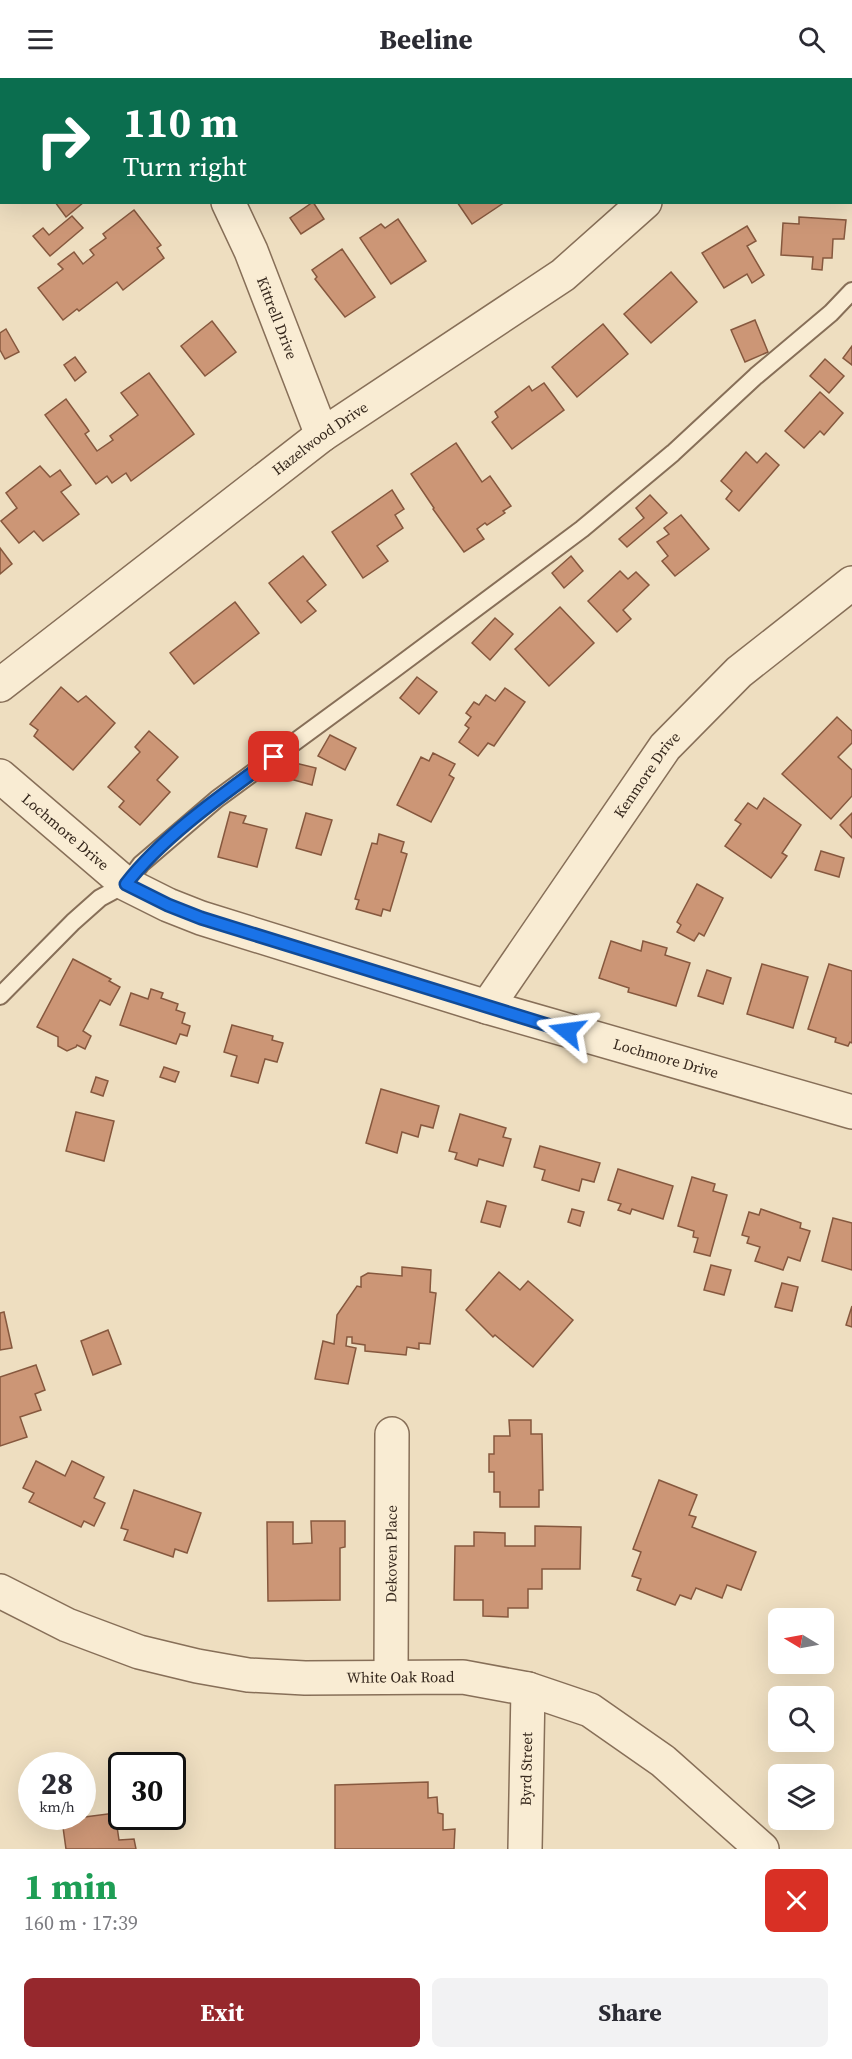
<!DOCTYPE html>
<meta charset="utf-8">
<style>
:root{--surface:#fff;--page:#f2f2f3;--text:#2b2b33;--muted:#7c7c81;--accent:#96282d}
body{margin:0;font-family:"Source Serif 4",serif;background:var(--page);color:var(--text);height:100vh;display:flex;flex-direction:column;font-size:22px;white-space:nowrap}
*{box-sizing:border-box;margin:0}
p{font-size:20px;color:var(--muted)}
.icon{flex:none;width:33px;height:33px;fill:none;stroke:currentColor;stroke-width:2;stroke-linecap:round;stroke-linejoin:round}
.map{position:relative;height:1771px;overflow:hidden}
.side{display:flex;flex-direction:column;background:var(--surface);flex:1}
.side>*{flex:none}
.guide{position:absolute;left:0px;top:0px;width:852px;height:126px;box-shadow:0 6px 24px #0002;background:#0b6e4f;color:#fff;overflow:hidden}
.needle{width:39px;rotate:280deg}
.controls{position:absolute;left:768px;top:1530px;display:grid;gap:12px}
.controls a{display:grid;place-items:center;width:66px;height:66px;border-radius:9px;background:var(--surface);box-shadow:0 6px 24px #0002;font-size:30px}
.speed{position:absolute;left:18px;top:1674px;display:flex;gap:12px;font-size:30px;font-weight:700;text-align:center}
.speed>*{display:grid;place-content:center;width:78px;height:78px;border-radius:50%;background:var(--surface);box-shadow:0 6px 24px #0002;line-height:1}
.speed small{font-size:15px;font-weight:400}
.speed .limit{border:3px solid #111;border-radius:9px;background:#fff;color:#111}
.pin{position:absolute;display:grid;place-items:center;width:51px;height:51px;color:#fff;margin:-26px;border-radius:12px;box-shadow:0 3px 9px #0006}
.me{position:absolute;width:66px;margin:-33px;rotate:286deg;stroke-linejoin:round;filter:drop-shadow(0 0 4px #0008)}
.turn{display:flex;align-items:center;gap:21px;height:126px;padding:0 24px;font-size:27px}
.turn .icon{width:78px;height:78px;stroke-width:2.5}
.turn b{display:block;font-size:42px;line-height:51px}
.round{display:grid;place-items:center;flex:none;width:63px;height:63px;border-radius:9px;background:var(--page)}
.summary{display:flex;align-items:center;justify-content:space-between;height:102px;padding:0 24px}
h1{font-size:36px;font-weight:700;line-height:45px;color:#1e9e55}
.action{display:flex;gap:12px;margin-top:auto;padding:12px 24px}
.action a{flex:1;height:69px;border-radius:9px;background:var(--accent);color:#fff;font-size:24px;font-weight:700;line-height:69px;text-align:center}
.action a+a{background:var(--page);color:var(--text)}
header{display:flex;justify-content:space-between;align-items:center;height:78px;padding:0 24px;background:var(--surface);font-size:27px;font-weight:700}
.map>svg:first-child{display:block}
.green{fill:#c7cb94}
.building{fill:#cc9676;stroke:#86583e;stroke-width:1.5}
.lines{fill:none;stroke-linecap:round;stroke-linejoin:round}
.service-casing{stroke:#876f58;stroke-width:20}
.minor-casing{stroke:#876f58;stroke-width:36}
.tertiary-casing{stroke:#876f58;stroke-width:36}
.service{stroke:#f9ecd3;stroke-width:16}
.minor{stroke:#f9ecd3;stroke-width:33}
.tertiary{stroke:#f9ecd3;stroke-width:33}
.route-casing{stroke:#114b97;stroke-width:15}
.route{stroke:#1a73e8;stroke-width:10}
.labels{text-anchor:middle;stroke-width:5;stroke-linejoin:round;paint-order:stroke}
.street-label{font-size:15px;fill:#36281d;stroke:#f5e9d0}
</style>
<header><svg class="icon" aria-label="menu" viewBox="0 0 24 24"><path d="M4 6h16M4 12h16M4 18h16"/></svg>Beeline<svg class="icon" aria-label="search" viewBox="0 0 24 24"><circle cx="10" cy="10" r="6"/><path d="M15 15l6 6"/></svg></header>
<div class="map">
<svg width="852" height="1771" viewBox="0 0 852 1771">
<rect width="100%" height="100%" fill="#eedec0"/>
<!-- green -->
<polygon class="green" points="747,0 852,0 852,48 850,2"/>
<!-- building -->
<g class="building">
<polygon points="16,0 78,0 79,2 14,2"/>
<polygon points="279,0 338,0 339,2 280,2"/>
<polygon points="574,0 645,0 646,2 575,2"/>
<polygon points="55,124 84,124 66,139"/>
<polygon points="313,124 324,141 301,156 290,140"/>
<polygon points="457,124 505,124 472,146"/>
<polygon points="134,132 161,167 157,170 164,180 123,212 117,204 79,233 77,231 63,242 38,210 63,191 58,186 74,174 83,186 94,177 90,172 106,160 103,156"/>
<polygon points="72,138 83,150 50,178 33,158 43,150 49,157"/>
<polygon points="799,139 846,142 844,161 833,161 832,180 823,180 822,192 812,191 813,179 781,177 783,145 799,146"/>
<polygon points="398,141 426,183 391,206 360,160 381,146 385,150"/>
<polygon points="747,148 756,163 747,168 764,197 752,205 747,196 724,210 702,175"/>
<polygon points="342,171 375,219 345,239 315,201 317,199 312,192"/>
<polygon points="671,194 697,224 651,265 624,236"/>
<polygon points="755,242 768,274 745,284 731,252"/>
<polygon points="212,243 236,274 205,298 181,268"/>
<polygon points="603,246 628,276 577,319 552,289"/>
<polygon points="6,251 19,274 5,281 0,272 0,255"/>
<polygon points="852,268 852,287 843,280"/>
<polygon points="75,279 86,294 75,303 64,287"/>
<polygon points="825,281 844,298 829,315 810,298"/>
<polygon points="149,295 194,356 131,403 126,395 112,405 107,398 96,406 45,337 66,321 87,350 89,353 85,356 97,373 113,362 110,358 138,337 121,315"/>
<polygon points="544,305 564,332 512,371 492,344 498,339 495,334 529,308 532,313"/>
<polygon points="820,314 843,335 824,357 820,353 804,370 785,353"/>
<polygon points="456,365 482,404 490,398 511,428 503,433 505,435 487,447 485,445 477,451 484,461 464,474 433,431 434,430 411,396"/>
<polygon points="746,374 757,385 766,375 779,387 739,433 726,421 732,413 721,403"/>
<polygon points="40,388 50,399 60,392 71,407 61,414 79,436 43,463 34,453 19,465 1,443 17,430 6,415"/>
<polygon points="392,412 404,431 395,437 403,450 377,468 388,483 363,500 332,454"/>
<polygon points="650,417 667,435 627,469 619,461 644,440 636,430"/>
<polygon points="681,437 709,471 675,498 662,483 668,478 657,464 669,456 664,450"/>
<polygon points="0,470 12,486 0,496"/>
<polygon points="303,478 326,507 307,523 316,533 301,545 269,505"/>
<polygon points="571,478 583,493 564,510 552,495"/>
<polygon points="620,493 628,501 636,494 649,507 623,532 631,541 617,554 588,523"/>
<polygon points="235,524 259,555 194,606 170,575"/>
<polygon points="560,529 594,565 549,608 515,571"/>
<polygon points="495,540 513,556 490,582 472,565"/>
<polygon points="417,599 437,614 419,636 400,620"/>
<polygon points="61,609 78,624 86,618 115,645 73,692 34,658 38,652 30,646"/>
<polygon points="505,610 525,624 494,668 488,665 478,678 459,664 469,650 465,647 471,639 466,635 474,624 479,627 486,617 495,623"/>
<polygon points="837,639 852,653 852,665 838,679 852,692 852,718 831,741 782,696"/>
<polygon points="149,653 178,679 157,702 170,714 140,747 119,729 124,723 108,709 140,674 135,669"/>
<polygon points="330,657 356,670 345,692 318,678"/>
<polygon points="433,675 455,686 449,697 454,700 431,744 397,727 421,679 429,683"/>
<polygon points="287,683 316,690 312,707 283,699"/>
<polygon points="764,720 801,747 782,775 787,778 771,800 725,768 741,746 735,742 748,725 757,731"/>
<polygon points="230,734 246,738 243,745 267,751 257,789 218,779"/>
<polygon points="306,735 332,742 321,777 296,770"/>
<polygon points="852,735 852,760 840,747"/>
<polygon points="379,756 404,764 401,774 407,776 390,833 383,831 381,838 356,831 359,822 355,821 372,765 377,766"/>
<polygon points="821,773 844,780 839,799 815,792"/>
<polygon points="697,806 723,820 704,858 699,855 694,863 677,854 681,847 677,844"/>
<polygon points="611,863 641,873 643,863 667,870 665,877 690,885 676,928 628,914 629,910 599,900"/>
<polygon points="73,881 111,901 109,903 120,909 110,927 100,922 83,953 91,958 85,971 77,967 76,969 67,973 58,968 58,959 37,949"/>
<polygon points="762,886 808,899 793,950 747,936"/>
<polygon points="829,886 852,893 852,965 850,964 848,968 835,964 836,960 808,951"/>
<polygon points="707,892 731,900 723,926 698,918"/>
<polygon points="151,911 163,915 161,920 178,926 176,932 185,935 182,945 190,948 187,958 180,956 176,966 120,947 131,915 148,921"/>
<polygon points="232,947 273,958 272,962 283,965 277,984 265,981 258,1005 231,998 237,978 224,974"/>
<polygon points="164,989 179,994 175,1004 160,999"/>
<polygon points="96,999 108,1003 103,1018 91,1014"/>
<polygon points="381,1011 439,1028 433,1050 421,1047 418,1059 402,1054 397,1075 366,1065"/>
<polygon points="76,1034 114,1043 104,1083 66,1073"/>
<polygon points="460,1036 506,1050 503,1059 511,1061 503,1088 479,1081 477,1088 455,1081 457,1075 449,1073"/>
<polygon points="540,1068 600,1085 594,1104 582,1101 579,1113 542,1102 545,1092 534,1089"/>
<polygon points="618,1091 673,1108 663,1141 632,1131 630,1136 618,1132 621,1126 608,1122"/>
<polygon points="692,1099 715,1106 713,1113 727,1117 710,1178 694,1174 698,1160 693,1159 694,1153 678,1148"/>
<polygon points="487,1123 506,1128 500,1149 481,1144"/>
<polygon points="572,1131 584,1134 580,1148 568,1144"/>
<polygon points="761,1131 801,1145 800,1150 810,1153 800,1183 788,1179 783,1192 755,1183 760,1169 747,1165 749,1159 742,1157 749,1134 759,1137"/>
<polygon points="833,1140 852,1145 852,1192 822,1183"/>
<polygon points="711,1187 731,1192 724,1217 704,1212"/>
<polygon points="402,1189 431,1192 430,1214 436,1215 430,1266 419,1265 419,1271 407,1269 406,1277 365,1273 365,1267 352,1265 352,1259 347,1259 346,1268 356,1270 348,1306 315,1301 323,1263 334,1266 337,1237 357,1208 361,1209 361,1199 368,1195 402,1198"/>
<polygon points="499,1194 520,1212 528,1203 573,1242 533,1289 495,1257 493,1259 466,1232"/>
<polygon points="782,1205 798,1209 792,1233 775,1229"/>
<polygon points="852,1228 852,1249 846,1247"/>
<polygon points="4,1234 12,1270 0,1272 0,1235"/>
<polygon points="108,1252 121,1286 93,1297 81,1263"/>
<polygon points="36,1287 45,1312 35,1316 41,1332 20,1339 27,1359 0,1368 0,1299"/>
<polygon points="509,1342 531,1342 531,1356 542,1356 543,1412 539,1412 539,1429 500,1429 500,1414 494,1414 494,1394 489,1394 489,1376 494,1376 494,1358 510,1358"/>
<polygon points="36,1383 65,1398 72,1383 104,1399 94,1420 105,1425 94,1448 84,1443 81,1449 29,1424 34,1415 23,1410"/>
<polygon points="659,1402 697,1417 689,1437 696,1439 692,1449 756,1474 741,1512 727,1507 722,1520 696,1510 691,1521 680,1517 675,1527 637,1512 641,1501 632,1498 641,1474 633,1471"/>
<polygon points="134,1412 201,1435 187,1475 175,1471 173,1479 124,1462 128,1452 121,1450"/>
<polygon points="311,1443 345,1443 345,1469 340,1470 340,1522 268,1523 267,1444 293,1444 293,1466 312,1465"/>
<polygon points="535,1448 581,1449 580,1491 542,1491 542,1511 528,1511 528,1530 508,1530 508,1539 483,1538 483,1522 454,1522 455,1468 474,1468 474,1454 505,1455 505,1468 535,1468"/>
<polygon points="428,1704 428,1720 437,1719 438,1735 443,1736 443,1752 455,1751 454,1771 335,1771 335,1707"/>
<polygon points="115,1735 119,1762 134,1761 136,1771 66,1771 62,1742"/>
</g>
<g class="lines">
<!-- service casing -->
<g class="service-casing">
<polyline id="service" points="0,918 73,844 100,820 126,806 141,786 217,721 393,592 582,451 673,375 756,298 831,235 852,213"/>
</g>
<!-- minor casing -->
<g class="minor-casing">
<g id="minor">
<polyline points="170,0 171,2"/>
<polyline points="703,0 704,2"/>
<polyline points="850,73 852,73"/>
<path id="s1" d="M228 124 251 173 322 357"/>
<path id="s2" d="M0 607 322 357 563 197 645 124"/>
<path id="s3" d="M0 698 126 806 168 827 201 840 487 929 852 1034"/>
<path id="s4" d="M487 929 665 669 739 594 852 505"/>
<path id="s5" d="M391 1598 392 1356"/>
<path id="s6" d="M525 1771 528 1611"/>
</g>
</g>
<!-- tertiary casing -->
<g class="tertiary-casing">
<g id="tertiary">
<path id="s7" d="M0 1513 67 1547 139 1574 197 1588 248 1597 305 1600 463 1599 528 1611 590 1632 663 1683 762 1771"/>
</g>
</g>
<!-- service -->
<use href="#service" class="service"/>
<!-- minor -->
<use href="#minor" class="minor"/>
<!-- tertiary -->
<use href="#tertiary" class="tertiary"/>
</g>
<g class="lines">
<!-- route casing -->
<g class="route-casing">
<path id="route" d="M274 679C225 715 163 758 126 806L168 827 201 840 567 953"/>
</g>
<!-- route -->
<use href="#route" class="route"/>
</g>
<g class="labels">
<!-- street labels -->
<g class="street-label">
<text dy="5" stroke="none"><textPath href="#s1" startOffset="126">Kittrell Drive</textPath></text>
<text dy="5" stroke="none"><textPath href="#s2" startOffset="404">Hazelwood Drive</textPath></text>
<text dy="5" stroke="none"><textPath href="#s4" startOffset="282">Kenmore Drive</textPath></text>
<text dy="5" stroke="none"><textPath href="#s3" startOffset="86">Lochmore Drive</textPath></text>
<text dy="5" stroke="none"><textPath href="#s3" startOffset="734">Lochmore Drive</textPath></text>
<text dy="5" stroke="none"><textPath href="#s5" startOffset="122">Dekoven Place</textPath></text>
<text dy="5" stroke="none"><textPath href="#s7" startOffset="416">White Oak Road</textPath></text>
<text dy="5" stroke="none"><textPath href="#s6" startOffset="80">Byrd Street</textPath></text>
</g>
</g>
</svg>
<div class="controls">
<a><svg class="needle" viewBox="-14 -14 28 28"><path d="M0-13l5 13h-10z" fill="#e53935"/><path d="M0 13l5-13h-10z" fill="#7c7c81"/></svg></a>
<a><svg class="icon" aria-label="search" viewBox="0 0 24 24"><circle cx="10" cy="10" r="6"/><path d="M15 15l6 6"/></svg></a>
<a><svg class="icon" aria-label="layers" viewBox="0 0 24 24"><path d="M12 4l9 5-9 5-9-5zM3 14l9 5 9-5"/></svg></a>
</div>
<div class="speed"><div>28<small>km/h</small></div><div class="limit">30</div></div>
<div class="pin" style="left:274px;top:679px;background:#d93025"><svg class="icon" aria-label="arrive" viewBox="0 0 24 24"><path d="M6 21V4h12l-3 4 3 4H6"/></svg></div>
<svg class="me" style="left:567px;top:953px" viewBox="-20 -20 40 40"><path d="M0-17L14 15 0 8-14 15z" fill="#1a73e8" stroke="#fff" stroke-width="4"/></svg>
<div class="guide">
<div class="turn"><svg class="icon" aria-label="right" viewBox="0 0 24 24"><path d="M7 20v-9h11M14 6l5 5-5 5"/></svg><div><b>110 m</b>Turn right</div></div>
</div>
</div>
<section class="side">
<div class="summary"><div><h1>1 min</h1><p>160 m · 17:39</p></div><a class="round" style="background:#d93025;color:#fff"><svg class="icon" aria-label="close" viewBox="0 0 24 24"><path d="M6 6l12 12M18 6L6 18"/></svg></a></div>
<div class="action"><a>Exit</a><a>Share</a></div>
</section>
